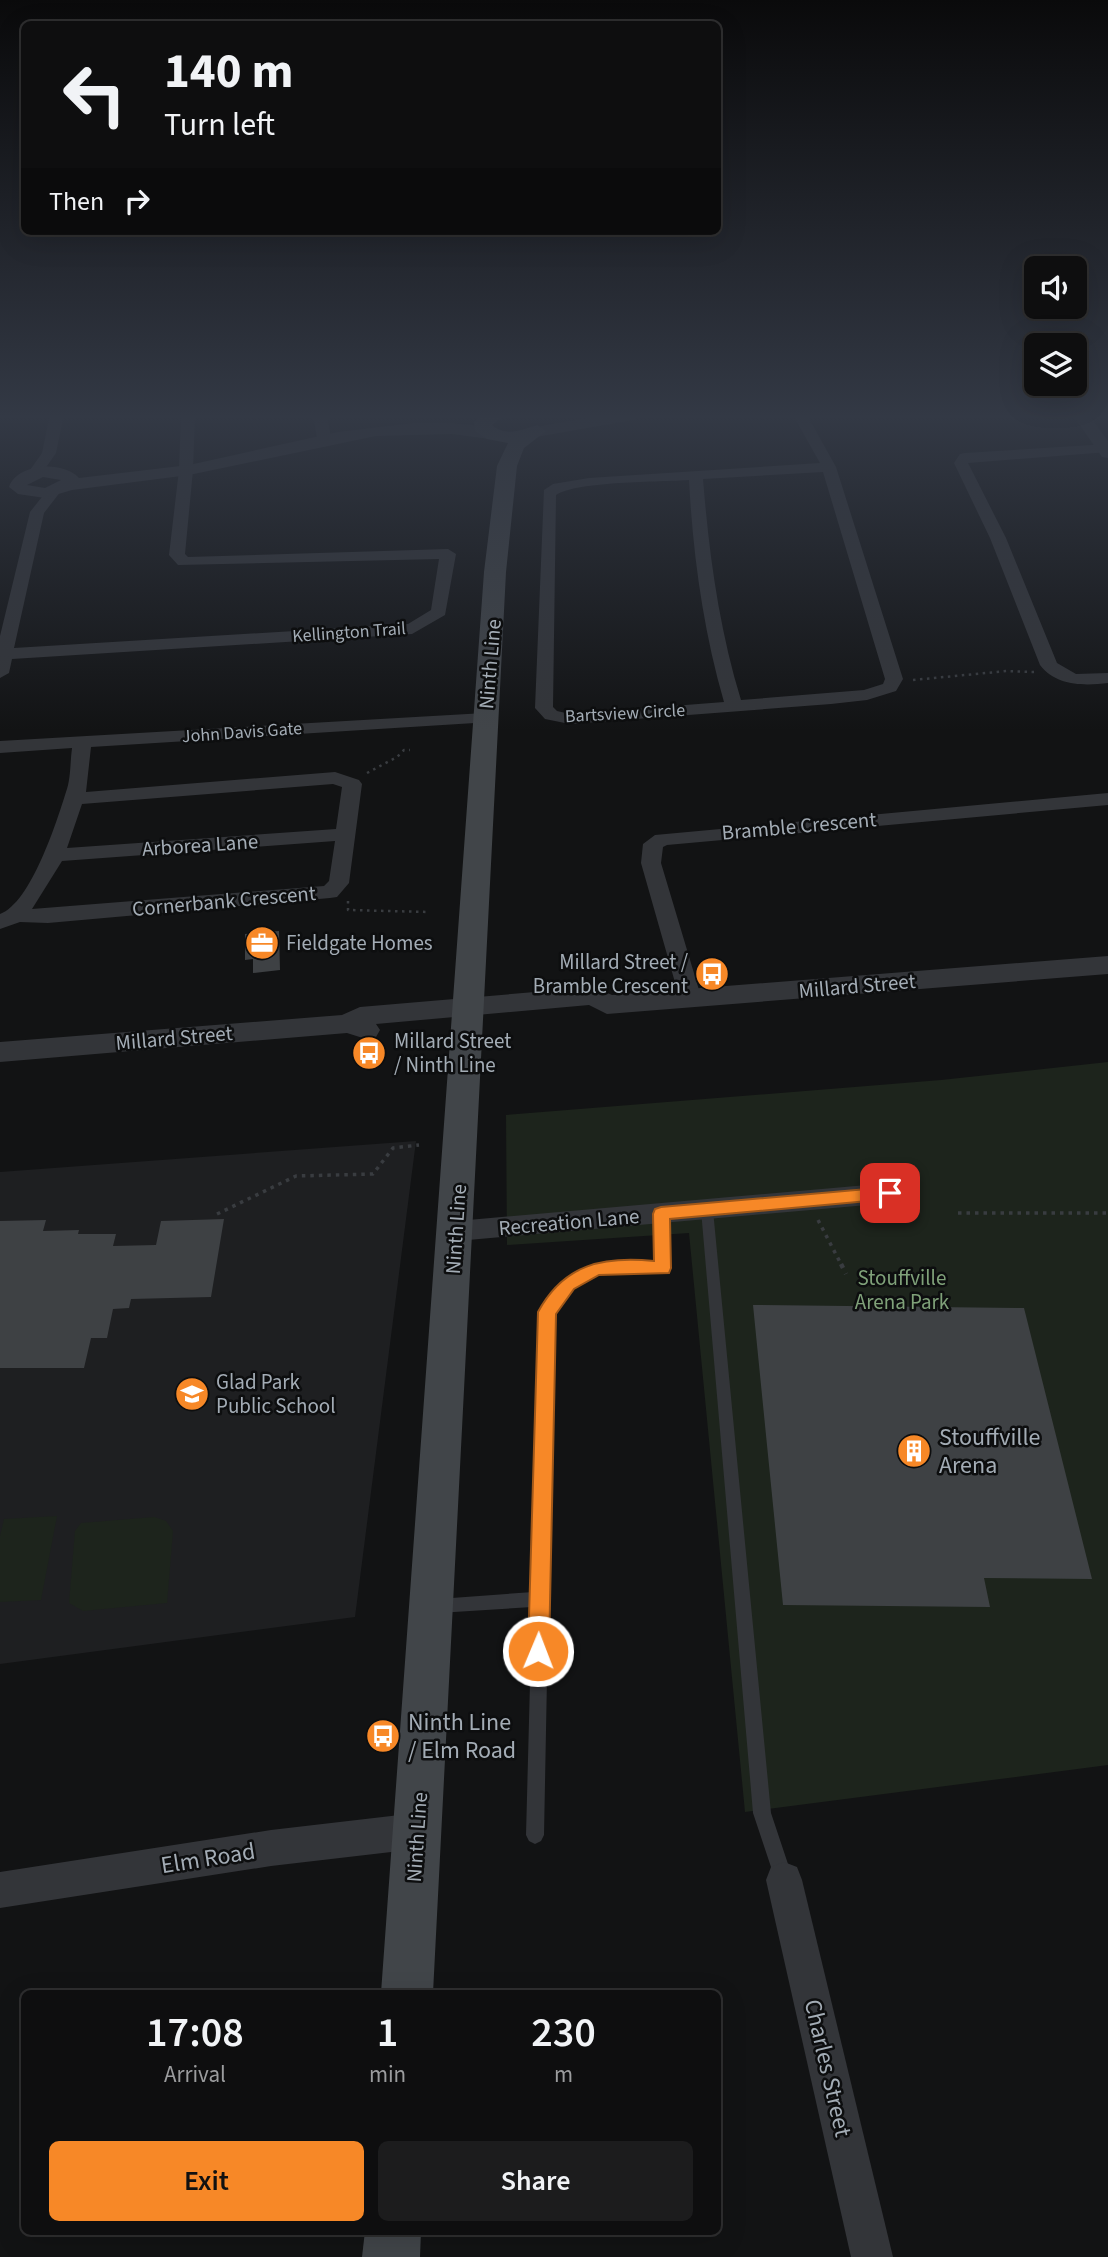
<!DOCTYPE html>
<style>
:root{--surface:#0e0e0f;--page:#1c1c1d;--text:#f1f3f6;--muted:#9b9c9e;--line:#2e2e2f;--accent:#f78827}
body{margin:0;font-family:"Source Sans 3",sans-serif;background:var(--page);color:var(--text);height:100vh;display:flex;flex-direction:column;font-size:26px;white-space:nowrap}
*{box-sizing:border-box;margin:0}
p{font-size:23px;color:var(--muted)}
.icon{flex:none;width:38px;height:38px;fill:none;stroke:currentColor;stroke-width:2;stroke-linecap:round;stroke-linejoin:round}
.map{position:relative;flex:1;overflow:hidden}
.sheet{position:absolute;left:21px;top:1990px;width:700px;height:245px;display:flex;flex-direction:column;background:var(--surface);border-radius:10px;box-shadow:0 7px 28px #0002,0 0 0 2px var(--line)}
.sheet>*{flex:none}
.guide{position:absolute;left:21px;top:21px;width:700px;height:214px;border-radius:10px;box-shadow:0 7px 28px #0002,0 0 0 2px var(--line);background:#0e0e0f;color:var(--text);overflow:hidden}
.tools{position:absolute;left:1024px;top:256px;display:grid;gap:14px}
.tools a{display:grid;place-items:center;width:63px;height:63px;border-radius:10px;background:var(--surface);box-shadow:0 7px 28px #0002,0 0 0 2px var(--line);font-size:35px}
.pin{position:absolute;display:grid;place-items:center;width:60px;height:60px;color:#fff;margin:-30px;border-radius:14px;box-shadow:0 4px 10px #0006}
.me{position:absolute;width:77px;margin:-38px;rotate:1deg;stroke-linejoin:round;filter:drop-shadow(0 0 5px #0008)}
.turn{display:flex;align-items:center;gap:24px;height:147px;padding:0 28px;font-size:32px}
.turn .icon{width:91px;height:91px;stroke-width:2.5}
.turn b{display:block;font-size:49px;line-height:60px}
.then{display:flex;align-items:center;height:66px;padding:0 28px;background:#0003;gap:14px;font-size:26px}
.eta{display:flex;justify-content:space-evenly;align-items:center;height:119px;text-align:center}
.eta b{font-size:42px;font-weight:600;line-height:49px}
.cta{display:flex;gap:14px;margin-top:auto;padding:14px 28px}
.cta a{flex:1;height:80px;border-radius:10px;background:var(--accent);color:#111;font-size:28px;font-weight:600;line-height:80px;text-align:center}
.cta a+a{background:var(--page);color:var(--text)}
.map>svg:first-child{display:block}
.built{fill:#1e1f21}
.green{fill:#1d241c}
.building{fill:#3e4144}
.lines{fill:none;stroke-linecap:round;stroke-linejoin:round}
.path-far2{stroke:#393c40;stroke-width:2.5;stroke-dasharray:2.5 4.5;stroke-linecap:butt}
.path-far1{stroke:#393c40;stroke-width:3.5;stroke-dasharray:3.5 5;stroke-linecap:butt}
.path{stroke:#393c40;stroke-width:4.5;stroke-dasharray:4.5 6;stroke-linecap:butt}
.service{fill:#333539;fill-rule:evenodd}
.minor{fill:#333539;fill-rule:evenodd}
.tertiary{fill:#333539;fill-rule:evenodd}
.secondary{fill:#414549;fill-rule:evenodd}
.route{fill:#f78827;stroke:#a15819;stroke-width:2}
.labels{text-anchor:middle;stroke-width:5;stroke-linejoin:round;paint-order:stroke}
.far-street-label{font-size:18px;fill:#a3acb5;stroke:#0d0e0f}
.street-label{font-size:21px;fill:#a3acb5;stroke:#0d0e0f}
.poi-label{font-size:21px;fill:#a3acb5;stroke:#0d0e0f;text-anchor:start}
.park-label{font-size:21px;fill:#7fa179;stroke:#0d0e0f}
.near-poi-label{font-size:24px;fill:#a3acb5;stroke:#0d0e0f;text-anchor:start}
.near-street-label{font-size:24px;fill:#a3acb5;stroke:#0d0e0f}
</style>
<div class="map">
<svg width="1108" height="2257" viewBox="0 0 1108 2257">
<rect width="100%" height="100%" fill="#121314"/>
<!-- built -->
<polygon class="built" points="416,1141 355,1617 0,1664 0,1172"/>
<!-- green -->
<g class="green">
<polygon points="1108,1062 1108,1765 745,1812 689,1233 507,1245 506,1115 941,1080"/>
<polygon points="57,1516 41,1600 0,1602 0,1536 4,1519"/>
<polygon points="154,1517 166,1521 173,1531 167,1603 83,1611 69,1603 75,1531 81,1523"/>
</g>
<!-- building -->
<g class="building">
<polygon points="279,931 280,970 253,973 253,959 245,960 245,934"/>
<polygon points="224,1219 211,1297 131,1299 129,1308 113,1309 107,1338 91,1338 84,1368 0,1368 0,1221 46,1220 43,1231 79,1230 78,1234 116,1234 113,1246 156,1245 161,1221"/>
<polygon points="753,1305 1024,1308 1092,1579 984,1578 990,1607 783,1605"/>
</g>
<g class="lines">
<!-- path-far2 -->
<g class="path-far2">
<polyline points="913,680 1007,671 1034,672"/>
<polyline points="367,773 397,757 404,750 410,750"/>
<polyline points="348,901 348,910 429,912"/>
</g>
<!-- path-far1 -->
<g class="path-far1">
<polyline points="958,1213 1108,1213"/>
<polyline points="217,1214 296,1176 373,1174 393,1148 419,1145"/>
<polyline points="818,1220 842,1266"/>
</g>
<!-- path -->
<polyline class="path" points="841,1264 846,1274"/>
<!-- service -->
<g class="service">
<polygon points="707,1205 712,1207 713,1210 771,1813 793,1879 790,1885 784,1888 778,1885 775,1879 753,1813 701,1210 702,1207"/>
<path d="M661 1209 666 1211 667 1214 670 1268 668 1272C657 1275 645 1272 634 1272 587 1270 580 1278 554 1313L544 1835 541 1841 535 1844 529 1841 526 1835 532 1607 438 1613 432 1611 430 1606 432 1601 438 1599 533 1592 540 1312C569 1261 602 1259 656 1262L655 1214 656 1211Z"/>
</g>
<!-- minor -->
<g class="minor">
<polygon points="55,415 63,419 56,453 40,476 30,476 28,473 42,453 49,419"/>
<polygon points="181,415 195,415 193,470 185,554 188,557 448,549 456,554 445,615 412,634 12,659 9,673 0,678 0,636 30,512 49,488 54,487 61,491 44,513 14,648 408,624 431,610 439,559 178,565 169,555 179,470"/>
<polygon points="313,415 327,415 331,438 329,441 319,441 317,438"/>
<path d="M793 415H807L836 467 903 679 896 691 867 700 831 704 570 724 545 719 535 708 544 490 553 484 589 478 820 463ZM823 472 885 679 883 684 864 690 741 700C719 628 709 554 703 479ZM689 480C693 555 703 629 724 702L570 714 557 711 553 707 556 495C577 481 660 482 689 480Z"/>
<path d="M1108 444V452L968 463 1006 538 1057 663 1076 674 1108 673V683C1084 686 1056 686 1040 665L990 538 954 463 960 454 965 453Z"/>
<path d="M485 713 491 714 494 718 491 722 91 747 86 792 335 772 359 780 362 784 349 883 337 897 330 898 48 923 20 922 0 929V914C31 903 57 821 66 792 71 779 70 762 72 748L0 753V741ZM333 784 342 787 336 829 67 848 82 804ZM335 841 329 881 324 886 32 909 62 861Z"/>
<polygon points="1108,793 1108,805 667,845 663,847 661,863 702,1000 699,1005 691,1007 683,1005 680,1000 641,863 643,844 655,835"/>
<polygon points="890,1183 899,1186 903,1193 899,1200 890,1203 457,1241 448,1238 444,1231 448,1224 457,1221"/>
<polygon points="417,1813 430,1818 435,1831 430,1844 417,1849 271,1866 0,1908 0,1872 271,1830"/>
<polygon points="784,1862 797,1867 802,1880 893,2257 851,2257 766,1880 771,1867"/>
</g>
<!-- tertiary -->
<g class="tertiary">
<polygon points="603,415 641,415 633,420 536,437 528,432 536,427"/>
<polygon points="1073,415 1089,415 1108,441 1108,458 1102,457"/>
<path d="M414 423C433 423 486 421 498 434L490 439 452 434 376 436 189 475 72 490 45 498 18 494 9 487C17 463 63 460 79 478L189 465 338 432ZM43 477 61 480 45 488 27 485Z"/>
<polygon points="1108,956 1108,974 607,1014 589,1005 376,1024 380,1030 376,1037 366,1039 347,1033 0,1062 0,1042 342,1015 360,1007 594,987 612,995"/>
</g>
<!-- secondary -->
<g class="secondary">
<path d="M482 415H506L492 425C506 437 521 430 537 425L546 431 524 448 517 466 506 572 433 1993H381L484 572 497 466 508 443 487 439 475 431 474 422Z"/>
<polygon points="365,2231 421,2231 420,2257 362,2257"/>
</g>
</g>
<!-- sky -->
<linearGradient id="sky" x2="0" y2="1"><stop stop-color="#0a0a0b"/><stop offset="0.57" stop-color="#333945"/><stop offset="1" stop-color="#333945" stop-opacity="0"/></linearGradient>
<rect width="1108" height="731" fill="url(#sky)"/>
<!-- route -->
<path class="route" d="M890 1187 898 1193 890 1199 670 1219 671 1268 669 1273 599 1275 574 1289 556 1314 549 1651 546 1659 538 1662 531 1659 528 1651 538 1312C564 1264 603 1256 654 1261L653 1214 655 1209 661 1207Z"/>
<!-- icons -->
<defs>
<g id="office-disc" transform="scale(1.75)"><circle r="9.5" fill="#f78827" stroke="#0d0e0f"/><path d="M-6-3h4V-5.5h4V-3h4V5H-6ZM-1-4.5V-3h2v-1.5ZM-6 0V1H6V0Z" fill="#fff"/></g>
<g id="bus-disc" transform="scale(1.75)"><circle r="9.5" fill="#f78827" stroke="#0d0e0f"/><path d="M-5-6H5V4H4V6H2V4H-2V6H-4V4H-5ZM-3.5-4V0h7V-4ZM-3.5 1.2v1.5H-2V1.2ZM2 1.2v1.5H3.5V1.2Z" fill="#fff"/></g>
<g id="school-disc" transform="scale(1.75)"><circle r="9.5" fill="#f78827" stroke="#0d0e0f"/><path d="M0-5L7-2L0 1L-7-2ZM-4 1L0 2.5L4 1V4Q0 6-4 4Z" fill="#fff"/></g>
<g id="building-disc" transform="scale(1.75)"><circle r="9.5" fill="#f78827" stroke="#0d0e0f"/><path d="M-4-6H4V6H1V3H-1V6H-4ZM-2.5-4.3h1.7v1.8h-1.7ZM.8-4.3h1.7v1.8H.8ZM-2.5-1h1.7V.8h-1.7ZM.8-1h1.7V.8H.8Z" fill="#fff"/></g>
</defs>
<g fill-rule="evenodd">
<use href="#office-disc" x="262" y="943"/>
<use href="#bus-disc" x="712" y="974"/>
<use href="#bus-disc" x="369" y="1053"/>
<use href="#school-disc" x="192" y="1394"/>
<use href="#building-disc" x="914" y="1451"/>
<use href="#bus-disc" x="383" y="1736"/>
</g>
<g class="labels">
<!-- far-street labels -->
<g class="far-street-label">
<text transform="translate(349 632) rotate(-4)" y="6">Kellington Trail</text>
<text transform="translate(625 713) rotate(-3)" y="6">Bartsview Circle</text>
<text transform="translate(242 732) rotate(-4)" y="6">John Davis Gate</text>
</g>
<!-- street labels -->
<g class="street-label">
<text transform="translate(490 664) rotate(-85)" y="7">Ninth Line</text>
<text transform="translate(799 826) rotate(-5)" y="7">Bramble Crescent</text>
<text transform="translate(200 845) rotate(-4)" y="7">Arborea Lane</text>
<text transform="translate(224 901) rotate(-5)" y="7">Cornerbank Crescent</text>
<text transform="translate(857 986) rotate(-5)" y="7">Millard Street</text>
<text transform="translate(174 1038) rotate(-5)" y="7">Millard Street</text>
<text transform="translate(569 1222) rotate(-5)" y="7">Recreation Lane</text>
<text transform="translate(456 1229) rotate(-86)" y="7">Ninth Line</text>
<text transform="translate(417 1837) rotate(-86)" y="7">Ninth Line</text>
</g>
<!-- poi labels -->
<g class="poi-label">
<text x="286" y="950">Fieldgate Homes</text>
<text x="688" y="969" text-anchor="end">Millard Street /<tspan x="688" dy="24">Bramble Crescent</tspan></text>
<text x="394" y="1048">Millard Street<tspan x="394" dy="24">/ Ninth Line</tspan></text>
<text x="216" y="1389">Glad Park<tspan x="216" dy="24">Public School</tspan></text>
</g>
<!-- park labels -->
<g class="park-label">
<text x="902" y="1285">Stouffville<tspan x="902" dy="24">Arena Park</tspan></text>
</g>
<!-- near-poi labels -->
<g class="near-poi-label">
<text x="939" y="1445">Stouffville<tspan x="939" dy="28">Arena</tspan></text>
<text x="408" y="1730">Ninth Line<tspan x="408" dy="28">/ Elm Road</tspan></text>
</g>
<!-- near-street labels -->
<g class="near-street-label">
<text transform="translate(208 1858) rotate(-9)" y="8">Elm Road</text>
<text transform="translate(828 2068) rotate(77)" y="8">Charles Street</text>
</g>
</g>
</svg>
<div class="tools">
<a><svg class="icon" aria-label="sound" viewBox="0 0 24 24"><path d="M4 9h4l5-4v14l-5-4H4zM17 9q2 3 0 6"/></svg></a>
<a><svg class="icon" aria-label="layers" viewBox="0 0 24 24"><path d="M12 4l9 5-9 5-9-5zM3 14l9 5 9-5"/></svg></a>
</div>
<div class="pin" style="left:890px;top:1193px;background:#d93025"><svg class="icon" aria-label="arrive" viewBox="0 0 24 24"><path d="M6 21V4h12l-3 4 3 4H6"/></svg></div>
<svg class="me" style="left:538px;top:1651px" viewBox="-20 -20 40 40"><circle r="17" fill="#f78827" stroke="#fff" stroke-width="3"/><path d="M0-11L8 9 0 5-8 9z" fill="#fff"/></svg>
<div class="guide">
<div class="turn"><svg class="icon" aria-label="left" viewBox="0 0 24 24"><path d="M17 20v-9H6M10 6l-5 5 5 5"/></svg><div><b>140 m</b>Turn left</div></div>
<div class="then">Then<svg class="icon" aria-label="right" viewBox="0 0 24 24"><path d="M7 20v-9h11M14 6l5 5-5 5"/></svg></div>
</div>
<section class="sheet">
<div class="eta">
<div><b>17:08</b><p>Arrival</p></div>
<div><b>1</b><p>min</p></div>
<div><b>230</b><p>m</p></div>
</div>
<div class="cta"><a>Exit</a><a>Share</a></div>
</section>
</div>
